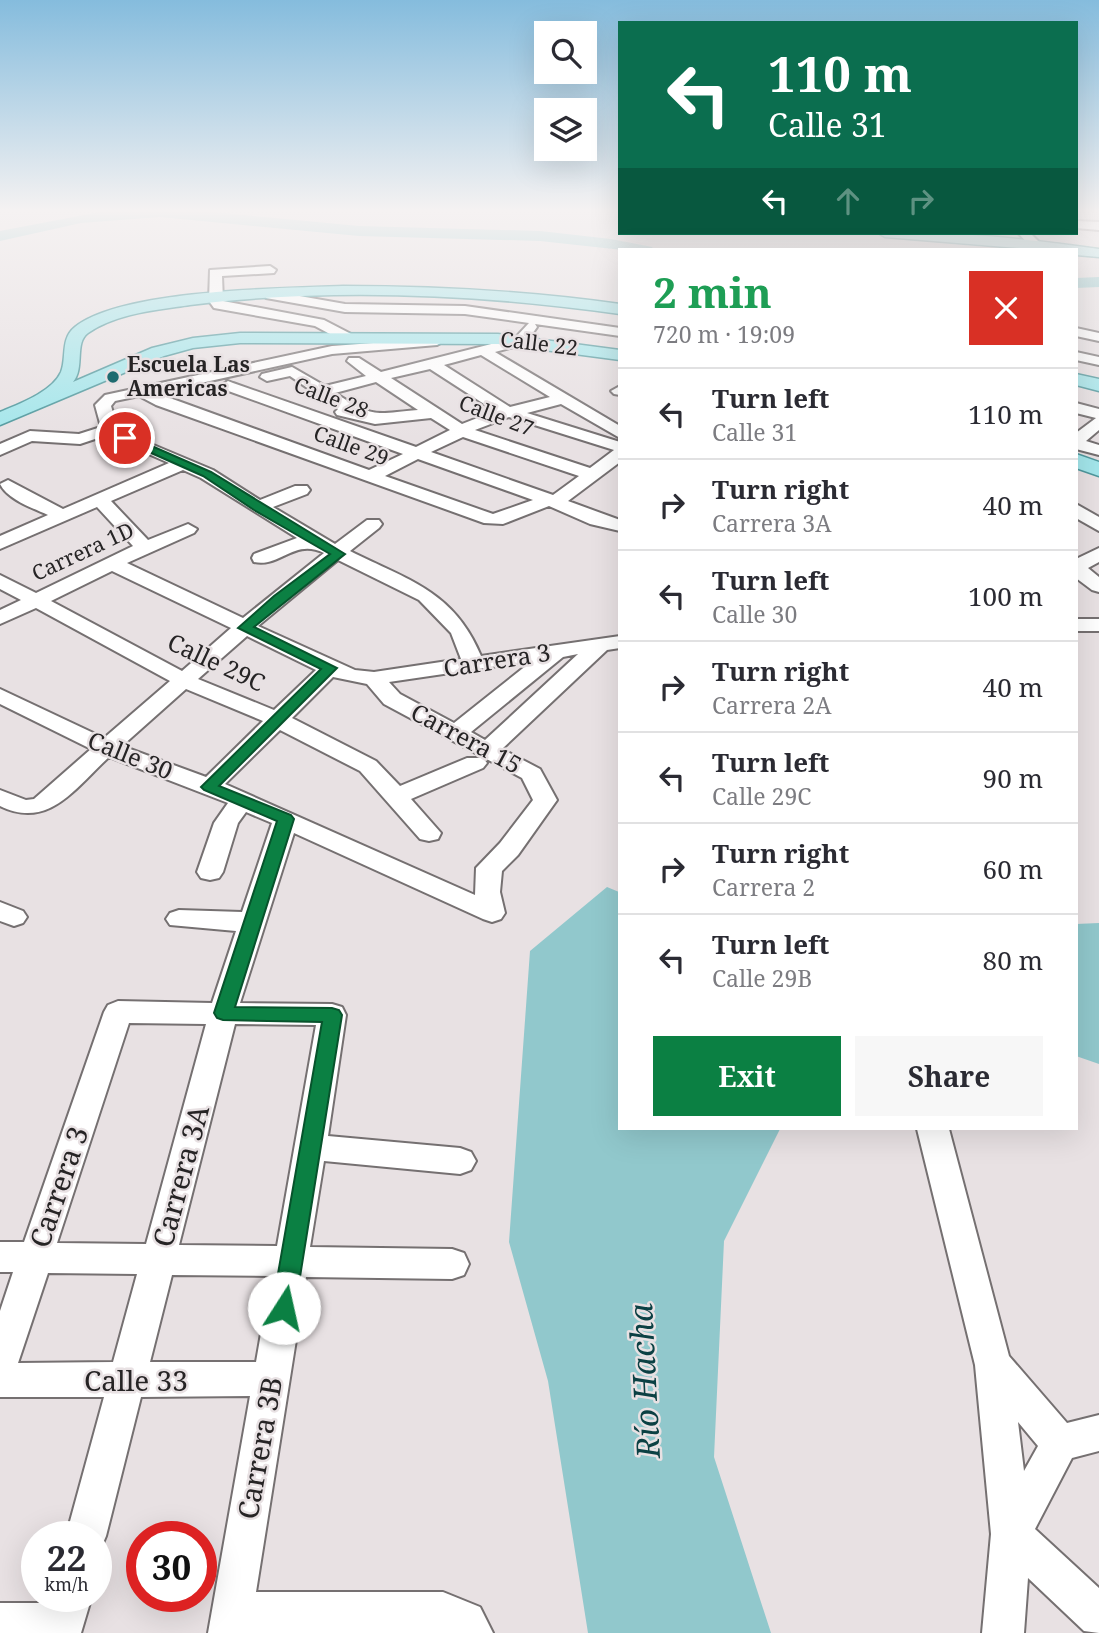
<!DOCTYPE html>
<meta charset="utf-8">
<style>
:root{--surface:#fff;--page:#f7f7f7;--text:#2b2b33;--muted:#7c7c81;--line:#e1e1e2;--accent:#0b8043}
body{margin:0;font-family:"Noto Serif",serif;background:var(--page);color:var(--text);height:100vh;display:flex;flex-direction:column;font-size:26px;white-space:nowrap}
*{box-sizing:border-box;margin:0}
p{font-size:23px;color:var(--muted)}
.icon{flex:none;width:38px;height:38px;fill:none;stroke:currentColor;stroke-width:2;stroke-linecap:round;stroke-linejoin:round}
.map{position:relative;flex:1;overflow:hidden}
.drawer{position:absolute;left:618px;top:248px;width:460px;height:882px;display:flex;flex-direction:column;background:var(--surface);border-radius:0px;box-shadow:0 7px 28px #0002}
.drawer>*{flex:none}
.guide{position:absolute;left:618px;top:21px;width:460px;height:214px;border-radius:0px;box-shadow:0 7px 28px #0002;background:#0b6e4f;color:#fff;overflow:hidden}
.buttons{position:absolute;left:534px;top:21px;display:grid;gap:14px}
.buttons a{display:grid;place-items:center;width:63px;height:63px;border-radius:0px;background:var(--surface);box-shadow:0 7px 28px #0002;font-size:35px}
.speed{position:absolute;left:21px;top:1521px;display:flex;gap:14px;font-size:35px;font-weight:700;text-align:center}
.speed>*{display:grid;place-content:center;width:91px;height:91px;border-radius:50%;background:var(--surface);box-shadow:0 7px 28px #0002;line-height:1}
.speed small{font-size:18px;font-weight:400}
.speed .limit{border:10px solid #d22;background:#fff;color:#111}
.pin{position:absolute;display:grid;place-items:center;width:60px;height:60px;color:#fff;margin:-30px;border:4px solid #fff;border-radius:50%;box-shadow:0 2px 7px #0007}
.me{position:absolute;width:77px;margin:-38px;rotate:10deg;stroke-linejoin:round;filter:drop-shadow(0 0 5px #0008)}
.turn{display:flex;align-items:center;gap:24px;height:147px;padding:0 35px;font-size:32px}
.turn .icon{width:91px;height:91px;stroke-width:2.5}
.turn b{display:block;font-size:49px;line-height:60px}
.lanes{display:flex;align-items:center;height:66px;padding:0 35px;background:#0003;justify-content:center;gap:35px;direction:ltr}
.lanes .off{opacity:.35}
.round{display:grid;place-items:center;flex:none;width:74px;height:74px;border-radius:0px;background:var(--page)}
.headline{display:flex;align-items:center;justify-content:space-between;height:119px;padding:0 35px}
h1{font-size:42px;font-weight:700;line-height:52px;color:#1e9e55}
.primary-button{display:flex;gap:14px;margin-top:auto;padding:14px 35px}
.primary-button a{flex:1;height:80px;border-radius:0px;background:var(--accent);color:#fff;font-size:28px;font-weight:700;line-height:80px;text-align:center}
.primary-button a+a{background:var(--page);color:var(--text)}
ul{padding:0;list-style:none}
li{display:flex;align-items:center;gap:21px;height:91px;padding:0 35px;border-top:2px solid var(--line)}
li div{flex:1}
li b{display:block;font-size:26px}
li em{font-style:normal}
.map>svg:first-child{display:block}
.water{fill:#91c8cc}
.lines{fill:none;stroke-linecap:round;stroke-linejoin:round}
.river{fill:#91c8cc;fill-rule:evenodd}
.minor-casing{stroke:#757071;stroke-width:4}
.major-casing{stroke:#4f989d;stroke-width:3}
.minor{fill:#fff;fill-rule:evenodd}
.major{fill:#a3e6eb;fill-rule:evenodd}
.route{fill:#0b8043;stroke:#07532c;stroke-width:2}
.poi-dot{fill:#1f6b70;stroke:#e8e1e3;stroke-width:2.5}
.labels{text-anchor:middle;stroke-width:5;stroke-linejoin:round;paint-order:stroke}
.far-street-label{font-size:21px;fill:#262425;stroke:#e8e1e3}
.far-poi-label{font-size:21px;font-weight:bold;fill:#262425;stroke:#e8e1e3;text-anchor:start}
.street-label{font-size:24px;fill:#262425;stroke:#e8e1e3}
.near-street-label{font-size:28px;fill:#262425;stroke:#e8e1e3}
.near-water-label{font-size:32px;font-style:italic;fill:#0b4043;stroke:#e8e1e3}
</style>
<div class="map">
<svg width="1099" height="1633" viewBox="0 0 1099 1633">
<rect width="100%" height="100%" fill="#e8e1e3"/>
<!-- water -->
<g class="water">
<polygon points="607,887 619,892 620,1129 780,1129 724,1241 714,1457 771,1633 588,1633 548,1381 509,1242 530,951"/>
<polygon points="1099,923 1099,1064 1076,1056 1076,924"/>
</g>
<g class="lines">
<!-- river -->
<g class="river">
<polygon points="105,211 201,211 359,226 540,231 611,239 652,247 654,250 623,250 540,241 359,236 160,217 81,223 0,241 0,231"/>
<polygon points="1099,277 1099,287 1076,288 1076,278"/>
</g>
<!-- minor casing -->
<g class="minor-casing">
<g id="minor">
<polygon points="1076,221 1099,222 1099,230 1076,228"/>
<polygon points="1018,233 1030,233 1042,245 1032,248"/>
<polygon points="270,266 276,270 274,273 222,276 223,301 324,320 351,334 351,340 341,340 315,326 214,308 209,301 210,270"/>
<path d="M271 291 345 304 465 306 620 328V336L535 324 537 327 525 344 495 352 620 426V438L561 404 527 413 620 442V462L568 501 620 520V531L590 524 549 506 503 524 484 523 156 405 139 396 115 401 111 406 118 429 116 432 80 444 32 441 0 455V444L30 431 79 434 101 427 95 405 105 395 332 346 442 338 444 341 437 345 332 354 156 393 369 470 403 454 223 389 220 386 228 381 233 383 416 447 450 430 431 418 375 424 337 415 335 412 338 409 290 376 267 381 260 377 262 374 292 367 325 386 366 376 347 361 349 358H359L381 372 515 338 529 323 465 314 345 312 266 298V292ZM481 355 550 397 510 407 444 365ZM430 369 495 411 462 424 391 378ZM376 382 418 410C373 414 374 418 335 393ZM509 417 614 450 590 468 475 430ZM463 437 579 476 553 495 431 452ZM418 459 533 500 493 514 385 476Z"/>
<polygon points="1076,328 1099,333 1099,341 1076,336"/>
<polygon points="1076,352 1099,357 1099,365 1076,360"/>
<polygon points="620,386 620,395 614,394 611,391"/>
<polygon points="1076,403 1099,409 1099,430 1086,441 1099,445 1099,455 1076,449 1076,433 1096,418 1076,413"/>
<path d="M125 433 213 470 260 500 295 486H307L310 490 307 494 273 507 335 544 367 520H379L382 524 379 528 350 551C408 580 454 591 481 656L620 636V648L607 650 502 749 540 769 557 800 518 855 502 871 500 892 505 913 501 919 492 922 483 919 294 833 240 1003 332 1004 342 1007 346 1015 328 1136 460 1148 471 1152 476 1161 471 1170 460 1174 324 1161 310 1247 452 1249 464 1253 469 1264 464 1275 452 1279 306 1277 256 1592H443L480 1607 493 1633H208L250 1396 141 1397 106 1536 100 1550 96 1552V1536H66L104 1397H0V1311L13 1272H0V1242H24L104 1012 108 1005 118 1001 212 1003 236 931 170 925 166 919 170 913 179 910 242 912 272 823 246 812 238 823 223 872 219 878 210 880 201 878 197 872 214 823 228 803 109 757C75 788 49 830 0 806V790L26 800 34 799 91 749 0 704V689L104 738 170 681 36 608 0 624V610L21 600 0 589V575L36 593 133 546 97 507 0 549V536L48 515C33 508 8 500 0 484L8 480 63 509 169 463 119 441 117 438ZM183 470 201 478 297 538 254 554 252 558 254 562C280 568 294 538 324 553L243 618 127 563 194 533 197 529 188 524 148 540 111 501ZM338 560 419 600 451 633 461 659 374 672 355 670 258 626ZM112 571 231 628 182 671 51 601ZM247 636 316 670 274 710 198 679ZM578 654 485 740 471 732 563 657ZM532 661 454 723 400 694 389 682ZM333 677 367 684 384 704 522 778 533 800 500 843 476 868 475 895 225 784 280 730 360 771 420 839 429 841 438 839 441 833 411 799 483 768 487 763 483 758H467L400 786 376 761 292 718ZM186 689 263 721 206 777 122 746ZM129 1023 206 1024 146 1244 57 1243ZM235 1024 316 1025 277 1246 179 1245ZM48 1273 137 1274 113 1362 18 1363ZM172 1275 271 1276 256 1362H150Z"/>
<polygon points="1076,504 1099,517 1099,531 1076,518"/>
<polygon points="1099,548 1099,562 1088,568 1099,577 1099,592 1092,590 1076,578 1076,559"/>
<rect x="1076" y="619" width="23" height="12"/>
<polygon points="0,902 23,911 27,917 23,923 14,926 0,921"/>
<path d="M917 1129H949L1009 1356 1067 1423 1099 1415V1451L1072 1458 1035 1529 1099 1588V1633L1084 1631 1028 1578 1024 1633H982L991 1534 975 1365ZM1018 1422 1038 1446 1024 1471Z"/>
<polygon points="50,1596 92,1596 81,1633 0,1633 0,1603 48,1603"/>
</g>
</g>
<!-- major casing -->
<g class="major-casing">
<g id="major">
<path d="M878 233C951 230 1026 239 1099 249V257L1076 255V250H1043L885 237Z"/>
<path d="M343 286C436 286 527 291 620 304V314C478 294 332 287 190 305 157 310 117 313 88 333 74 343 85 368 73 382L152 348 193 338 240 333 498 334 620 350V360L498 344 240 343 193 348 164 356 0 425V412C19 404 52 392 61 372 67 357 60 339 75 327 121 290 281 288 343 286Z"/>
<polygon points="1076,374 1099,379 1099,391 1076,385"/>
<polygon points="1076,454 1099,462 1099,476 1076,468"/>
</g>
</g>
<!-- minor -->
<use href="#minor" class="minor"/>
<!-- major -->
<use href="#major" class="major"/>
</g>
<!-- sky -->
<linearGradient id="sky" x2="0" y2="1"><stop stop-color="#85bcdd"/><stop offset="0.48" stop-color="#f5f2f2"/><stop offset="1" stop-color="#f5f2f2" stop-opacity="0"/></linearGradient>
<rect width="1099" height="439" fill="url(#sky)"/>
<!-- route -->
<polygon class="route" points="122,436 129,436 211,472 345,554 254,627 337,668 219,786 291,815 294,819 235,1007 332,1008 339,1010 342,1015 295,1308 292,1315 284,1318 276,1315 272,1308 322,1022 223,1020 217,1018 214,1013 277,821 204,790 201,787 321,669 238,628 274,596 330,554 254,510 203,476 122,440"/>
<!-- markers -->
<circle class="poi-dot" cx="113" cy="377" r="7"/>
<g class="labels">
<!-- far-street labels -->
<g class="far-street-label">
<text transform="translate(539 344) rotate(7)" y="7">Calle 22</text>
<text transform="translate(331 398) rotate(21)" y="7">Calle 28</text>
<text transform="translate(496 416) rotate(21)" y="7">Calle 27</text>
<text transform="translate(351 446) rotate(20)" y="7">Calle 29</text>
<text transform="translate(83 552) rotate(-25)" y="7">Carrera 1D</text>
</g>
<!-- far-poi labels -->
<g class="far-poi-label">
<text x="127" y="372">Escuela Las<tspan x="127" dy="24">Americas</tspan></text>
</g>
<!-- street labels -->
<g class="street-label">
<text transform="translate(497 661) rotate(-9)" y="8">Carrera 3</text>
<text transform="translate(216 663) rotate(25)" y="8">Calle 29C</text>
<text transform="translate(466 739) rotate(28)" y="8">Carrera 15</text>
<text transform="translate(130 756) rotate(22)" y="8">Calle 30</text>
</g>
<!-- near-street labels -->
<g class="near-street-label">
<text transform="translate(181 1176) rotate(-75)" y="10">Carrera 3A</text>
<text transform="translate(59 1187) rotate(-71)" y="10">Carrera 3</text>
<text x="136" y="1391">Calle 33</text>
<text transform="translate(260 1448) rotate(-80)" y="10">Carrera 3B</text>
</g>
<!-- near-water labels -->
<g class="near-water-label">
<text transform="translate(645 1381) rotate(-93)" y="11">Río Hacha</text>
</g>
</g>
</svg>
<div class="buttons">
<a><svg class="icon" aria-label="search" viewBox="0 0 24 24"><circle cx="10" cy="10" r="6"/><path d="M15 15l6 6"/></svg></a>
<a><svg class="icon" aria-label="layers" viewBox="0 0 24 24"><path d="M12 4l9 5-9 5-9-5zM3 14l9 5 9-5"/></svg></a>
</div>
<div class="speed"><div>22<small>km/h</small></div><div class="limit">30</div></div>
<div class="pin" style="left:125px;top:438px;background:#d93025"><svg class="icon" aria-label="arrive" viewBox="0 0 24 24"><path d="M6 21V4h12l-3 4 3 4H6"/></svg></div>
<svg class="me" style="left:284px;top:1308px" viewBox="-20 -20 40 40"><circle r="19" fill="#fff"/><path d="M0-13L10 11 0 6-10 11z" fill="#0b8043"/></svg>
<div class="guide">
<div class="turn"><svg class="icon" aria-label="left" viewBox="0 0 24 24"><path d="M17 20v-9H6M10 6l-5 5 5 5"/></svg><div><b>110 m</b>Calle 31</div></div>
<div class="lanes"><svg class="icon" aria-label="left" viewBox="0 0 24 24"><path d="M17 20v-9H6M10 6l-5 5 5 5"/></svg><svg class="icon off" aria-label="ahead" viewBox="0 0 24 24"><path d="M12 20V5M6 11l6-6 6 6"/></svg><svg class="icon off" aria-label="right" viewBox="0 0 24 24"><path d="M7 20v-9h11M14 6l5 5-5 5"/></svg></div>
</div>
<section class="drawer">
<div class="headline"><div><h1>2 min</h1><p>720 m · 19:09</p></div><a class="round" style="background:#d93025;color:#fff"><svg class="icon" aria-label="close" viewBox="0 0 24 24"><path d="M6 6l12 12M18 6L6 18"/></svg></a></div>
<ul>
<li><svg class="icon" aria-label="left" viewBox="0 0 24 24"><path d="M17 20v-9H6M10 6l-5 5 5 5"/></svg><div><b>Turn left</b><p>Calle 31</p></div><em>110 m</em></li>
<li><svg class="icon" aria-label="right" viewBox="0 0 24 24"><path d="M7 20v-9h11M14 6l5 5-5 5"/></svg><div><b>Turn right</b><p>Carrera 3A</p></div><em>40 m</em></li>
<li><svg class="icon" aria-label="left" viewBox="0 0 24 24"><path d="M17 20v-9H6M10 6l-5 5 5 5"/></svg><div><b>Turn left</b><p>Calle 30</p></div><em>100 m</em></li>
<li><svg class="icon" aria-label="right" viewBox="0 0 24 24"><path d="M7 20v-9h11M14 6l5 5-5 5"/></svg><div><b>Turn right</b><p>Carrera 2A</p></div><em>40 m</em></li>
<li><svg class="icon" aria-label="left" viewBox="0 0 24 24"><path d="M17 20v-9H6M10 6l-5 5 5 5"/></svg><div><b>Turn left</b><p>Calle 29C</p></div><em>90 m</em></li>
<li><svg class="icon" aria-label="right" viewBox="0 0 24 24"><path d="M7 20v-9h11M14 6l5 5-5 5"/></svg><div><b>Turn right</b><p>Carrera 2</p></div><em>60 m</em></li>
<li><svg class="icon" aria-label="left" viewBox="0 0 24 24"><path d="M17 20v-9H6M10 6l-5 5 5 5"/></svg><div><b>Turn left</b><p>Calle 29B</p></div><em>80 m</em></li>
</ul>
<div class="primary-button"><a>Exit</a><a>Share</a></div>
</section>
</div>
